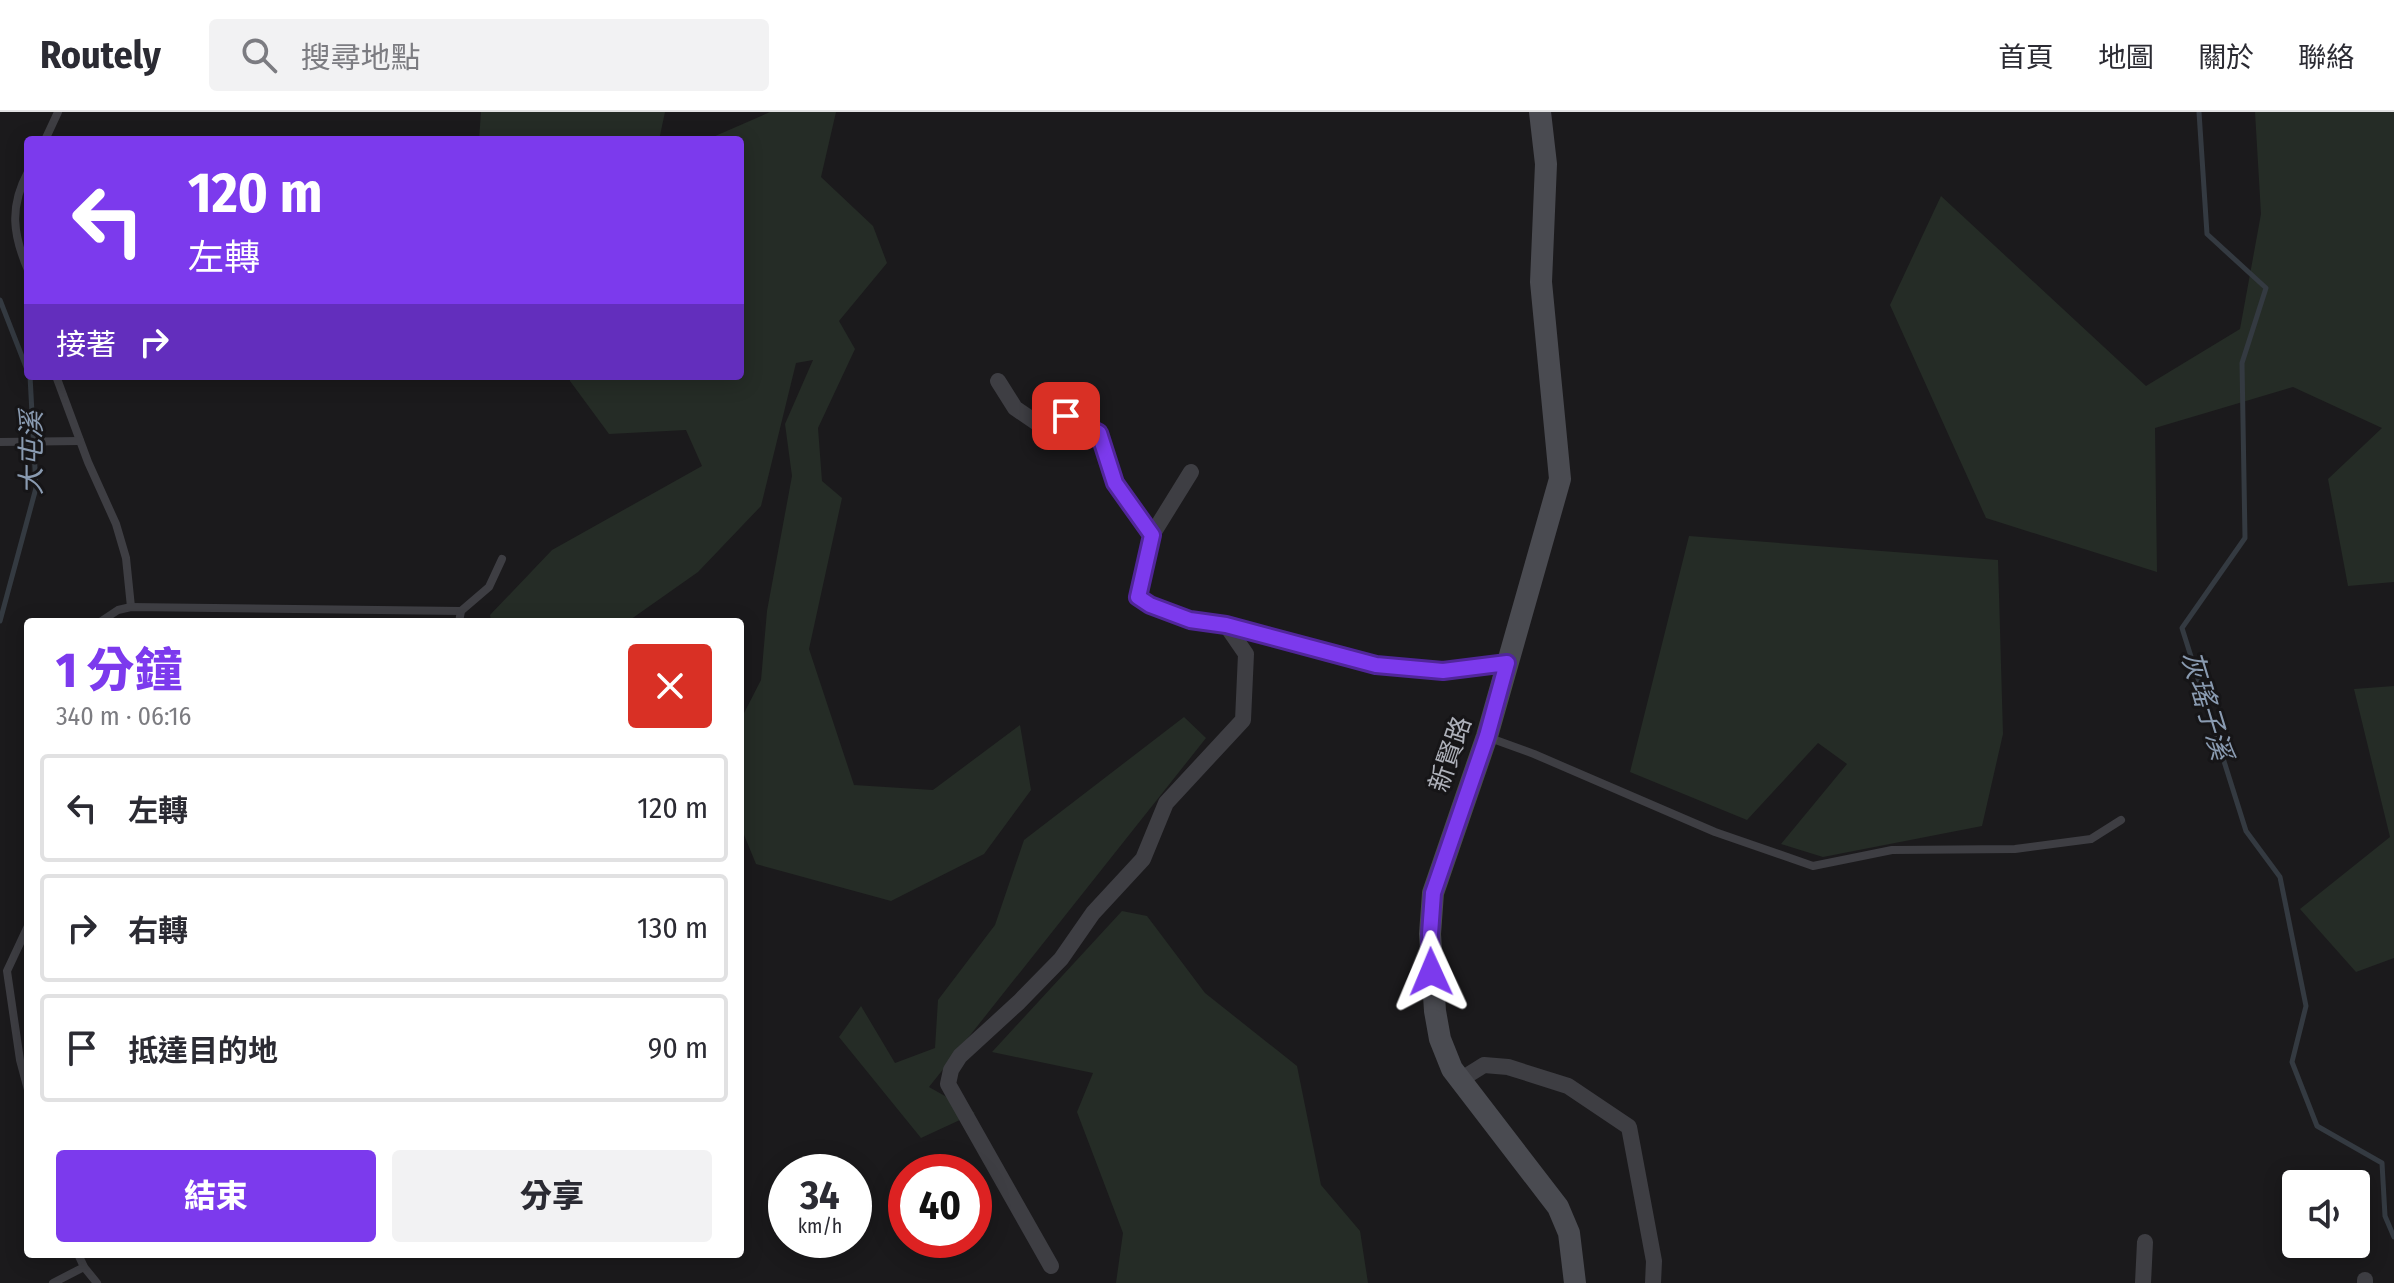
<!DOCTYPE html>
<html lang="zh-TW">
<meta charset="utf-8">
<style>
:root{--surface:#fff;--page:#f2f2f3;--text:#2b2b33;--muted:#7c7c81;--line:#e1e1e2;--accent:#7c3aed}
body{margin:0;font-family:"Fira Sans Condensed","Noto Sans TC",sans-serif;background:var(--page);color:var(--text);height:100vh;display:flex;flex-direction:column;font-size:30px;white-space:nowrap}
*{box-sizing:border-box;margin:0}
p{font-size:26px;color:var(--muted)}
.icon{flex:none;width:44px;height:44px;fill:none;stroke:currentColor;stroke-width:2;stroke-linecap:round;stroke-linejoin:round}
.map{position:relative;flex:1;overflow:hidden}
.panel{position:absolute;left:24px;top:506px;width:720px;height:640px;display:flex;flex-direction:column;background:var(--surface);border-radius:8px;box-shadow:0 4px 20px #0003}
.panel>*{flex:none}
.hud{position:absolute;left:24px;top:24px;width:720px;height:244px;border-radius:8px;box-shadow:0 4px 20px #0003;background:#7c3aed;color:#fff;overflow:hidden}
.controls{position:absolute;left:2282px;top:1058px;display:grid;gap:16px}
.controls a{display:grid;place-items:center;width:88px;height:88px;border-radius:8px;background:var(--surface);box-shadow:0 4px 20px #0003;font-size:40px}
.speed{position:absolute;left:768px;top:1042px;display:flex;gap:16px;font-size:40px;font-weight:700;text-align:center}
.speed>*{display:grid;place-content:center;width:104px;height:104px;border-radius:50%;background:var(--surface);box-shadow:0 4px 20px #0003;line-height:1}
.speed small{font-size:20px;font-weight:400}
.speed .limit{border:12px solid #d22;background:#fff;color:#111}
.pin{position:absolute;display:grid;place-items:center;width:68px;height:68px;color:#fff;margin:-34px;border-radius:16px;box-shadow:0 4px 12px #0006}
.me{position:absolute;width:88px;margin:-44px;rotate:359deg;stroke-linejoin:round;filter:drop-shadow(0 0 6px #0008)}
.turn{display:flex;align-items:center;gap:28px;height:168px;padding:0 32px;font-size:36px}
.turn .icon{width:104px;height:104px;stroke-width:2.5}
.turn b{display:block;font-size:56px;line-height:68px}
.then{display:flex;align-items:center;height:76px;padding:0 32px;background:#0003;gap:16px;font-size:30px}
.round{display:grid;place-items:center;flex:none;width:84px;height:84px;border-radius:8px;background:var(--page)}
.head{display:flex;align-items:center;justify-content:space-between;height:136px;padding:0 32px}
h1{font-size:48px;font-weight:800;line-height:60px;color:var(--accent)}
.cta{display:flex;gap:16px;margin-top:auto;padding:16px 32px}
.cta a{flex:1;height:92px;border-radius:8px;background:var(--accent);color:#fff;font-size:32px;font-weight:800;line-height:92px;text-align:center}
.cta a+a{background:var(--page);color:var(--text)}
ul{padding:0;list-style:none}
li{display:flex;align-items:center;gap:24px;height:108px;margin:0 16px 12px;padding:0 16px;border:4px solid var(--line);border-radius:8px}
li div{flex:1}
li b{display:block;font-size:30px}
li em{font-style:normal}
header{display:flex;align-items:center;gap:48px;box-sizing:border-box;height:112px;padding:0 40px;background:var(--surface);border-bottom:2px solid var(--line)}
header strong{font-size:38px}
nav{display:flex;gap:44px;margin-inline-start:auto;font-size:28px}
.search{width:560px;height:72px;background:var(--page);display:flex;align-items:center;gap:20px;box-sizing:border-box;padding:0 28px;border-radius:8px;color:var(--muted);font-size:30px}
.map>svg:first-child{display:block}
.green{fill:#252c26}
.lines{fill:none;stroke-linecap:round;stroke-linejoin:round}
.stream{stroke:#343a41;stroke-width:5}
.lane{stroke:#3e3e43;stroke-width:8}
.street{stroke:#3e3e43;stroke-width:16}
.secondary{stroke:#4a4b51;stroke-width:22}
.route-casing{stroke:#51269a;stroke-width:20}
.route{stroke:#7c3aed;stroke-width:14}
.labels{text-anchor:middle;stroke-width:6;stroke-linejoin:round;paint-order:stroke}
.street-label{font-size:26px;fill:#aeb1ba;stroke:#161517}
.water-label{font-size:28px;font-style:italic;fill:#8a9bb1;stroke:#161517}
</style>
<header>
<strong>Routely</strong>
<div class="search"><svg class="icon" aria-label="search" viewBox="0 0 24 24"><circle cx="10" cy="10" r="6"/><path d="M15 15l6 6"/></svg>搜尋地點</div>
<nav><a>首頁</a><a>地圖</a><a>關於</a><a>聯絡</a></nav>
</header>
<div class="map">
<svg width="2394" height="1171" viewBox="0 0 2394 1171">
<rect width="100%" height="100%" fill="#1b1a1c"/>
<!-- green -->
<g class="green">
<polygon points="481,0 665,0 659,28 479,28"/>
<polygon points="770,0 836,0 821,65 873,114 887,151 839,209 855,237 818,316 822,369 842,386 809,537 854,673 933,678 1020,613 1031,678 984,742 891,789 756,752 740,713 740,609 761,568 767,499 792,364 785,312 813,248 796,251 761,394 698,460 627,510 491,510 490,503 552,438 702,354 686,318 609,322 570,269 569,264 740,264 740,28 684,28 713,25"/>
<polygon points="2255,0 2394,0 2394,470 2348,474 2328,367 2382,316 2293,275 2155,316 2157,460 1986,406 1890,193 1941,84 2146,274 2240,217 2261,102"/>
<polygon points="1689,424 1998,448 2003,622 1982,714 1823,745 1781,732 1847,652 1818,631 1747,708 1630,660"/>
<polygon points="2394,574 2394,846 2356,860 2300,797 2390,725 2354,577"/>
<polygon points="1184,605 1206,626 929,975 975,1001 921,1026 839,925 861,894 895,951 935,936 938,888 995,813 1024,728"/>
<polygon points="1122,799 1147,804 1205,881 1297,954 1321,1073 1360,1119 1368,1171 1116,1171 1123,1121 1077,1000 1093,961 992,940"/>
</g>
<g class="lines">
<!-- stream -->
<g class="stream">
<polyline points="2199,0 2207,122 2266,176 2242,251 2245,426 2182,516 2246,719 2280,765 2306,894 2292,950 2317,1014 2382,1051 2385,1104 2394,1125"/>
<polyline points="0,188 28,260"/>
<polyline points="0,509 36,376 30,264"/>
</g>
<!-- lane -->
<g class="lane">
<polyline points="45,28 58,0"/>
<path d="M28 60C9 95 13 123 28 158"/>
<polyline points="56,264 88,350 116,412 126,446 131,495"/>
<polyline points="0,330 80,329"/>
<polyline points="100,510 118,498 131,495 461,499"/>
<polyline points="459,510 461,499 489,475 502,447"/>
<polyline points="1490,626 1534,642 1715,720 1813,754 1892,738 2015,737 2091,727 2121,708"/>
<polyline points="28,814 7,859 20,948 28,978"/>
<polyline points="78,1142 84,1155 97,1171"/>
<polyline points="53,1171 84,1155"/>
</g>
<!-- street -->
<g class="street">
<polyline points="998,269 1015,296 1037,311 1066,304 1099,321 1115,371 1152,423 1138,485 1150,493 1190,508 1226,513 1376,553 1443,559 1507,551"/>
<polyline points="1152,423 1191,360"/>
<polyline points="1460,968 1484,953 1508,955 1568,974 1629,1015 1654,1149 1653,1171"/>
<polyline points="1051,1154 948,972 951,958 960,944 1019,890 1061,847 1093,801 1143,747 1166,691 1243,608 1246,542 1226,513"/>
<polyline points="2143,1171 2145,1130"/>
<polyline points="2365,1171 2365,1168"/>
</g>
<!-- secondary -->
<polyline class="secondary" points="1540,0 1546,52 1541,170 1560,367 1487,624 1433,781 1430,822 1435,899 1440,927 1452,957 1558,1095 1569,1121 1575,1171"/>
</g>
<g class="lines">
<!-- route casing -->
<g class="route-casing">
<polyline id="route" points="1066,304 1099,321 1115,371 1152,423 1138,485 1150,493 1190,508 1226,513 1376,553 1443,559 1507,551 1487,624 1433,781 1430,822 1431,860"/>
</g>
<!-- route -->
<use href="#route" class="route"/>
</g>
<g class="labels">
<!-- street labels -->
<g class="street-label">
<text transform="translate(1450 642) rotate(-71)" y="9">新賢路</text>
</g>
<!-- water labels -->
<g class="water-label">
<text transform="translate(31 341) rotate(-90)" y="10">大屯溪</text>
<text transform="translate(2207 593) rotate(73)" y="10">灰瑤子溪</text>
</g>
</g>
</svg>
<div class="controls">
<a><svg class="icon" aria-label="sound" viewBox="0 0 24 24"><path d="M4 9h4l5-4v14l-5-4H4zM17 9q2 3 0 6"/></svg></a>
</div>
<div class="speed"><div>34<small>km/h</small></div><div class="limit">40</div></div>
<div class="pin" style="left:1066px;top:304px;background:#d93025"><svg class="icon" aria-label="arrive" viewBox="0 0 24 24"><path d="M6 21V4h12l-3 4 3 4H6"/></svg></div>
<svg class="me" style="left:1431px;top:860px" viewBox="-20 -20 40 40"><path d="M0-17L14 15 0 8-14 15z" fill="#7c3aed" stroke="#fff" stroke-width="4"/></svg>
<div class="hud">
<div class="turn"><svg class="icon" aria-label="left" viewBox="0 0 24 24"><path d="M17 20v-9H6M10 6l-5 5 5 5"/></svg><div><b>120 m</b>左轉</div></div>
<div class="then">接著<svg class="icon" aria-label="right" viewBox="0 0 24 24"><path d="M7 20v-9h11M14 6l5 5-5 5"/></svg></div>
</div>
<section class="panel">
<div class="head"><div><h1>1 分鐘</h1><p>340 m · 06:16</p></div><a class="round" style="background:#d93025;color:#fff"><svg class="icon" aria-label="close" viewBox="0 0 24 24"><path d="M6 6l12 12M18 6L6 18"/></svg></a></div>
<ul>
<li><svg class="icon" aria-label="left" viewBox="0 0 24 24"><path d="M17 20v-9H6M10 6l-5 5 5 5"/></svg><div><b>左轉</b></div><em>120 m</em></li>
<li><svg class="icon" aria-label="right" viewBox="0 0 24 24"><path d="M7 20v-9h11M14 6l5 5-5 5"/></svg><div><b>右轉</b></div><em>130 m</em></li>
<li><svg class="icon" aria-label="arrive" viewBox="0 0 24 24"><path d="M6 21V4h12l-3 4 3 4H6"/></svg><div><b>抵達目的地</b></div><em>90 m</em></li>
</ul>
<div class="cta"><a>結束</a><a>分享</a></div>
</section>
</div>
